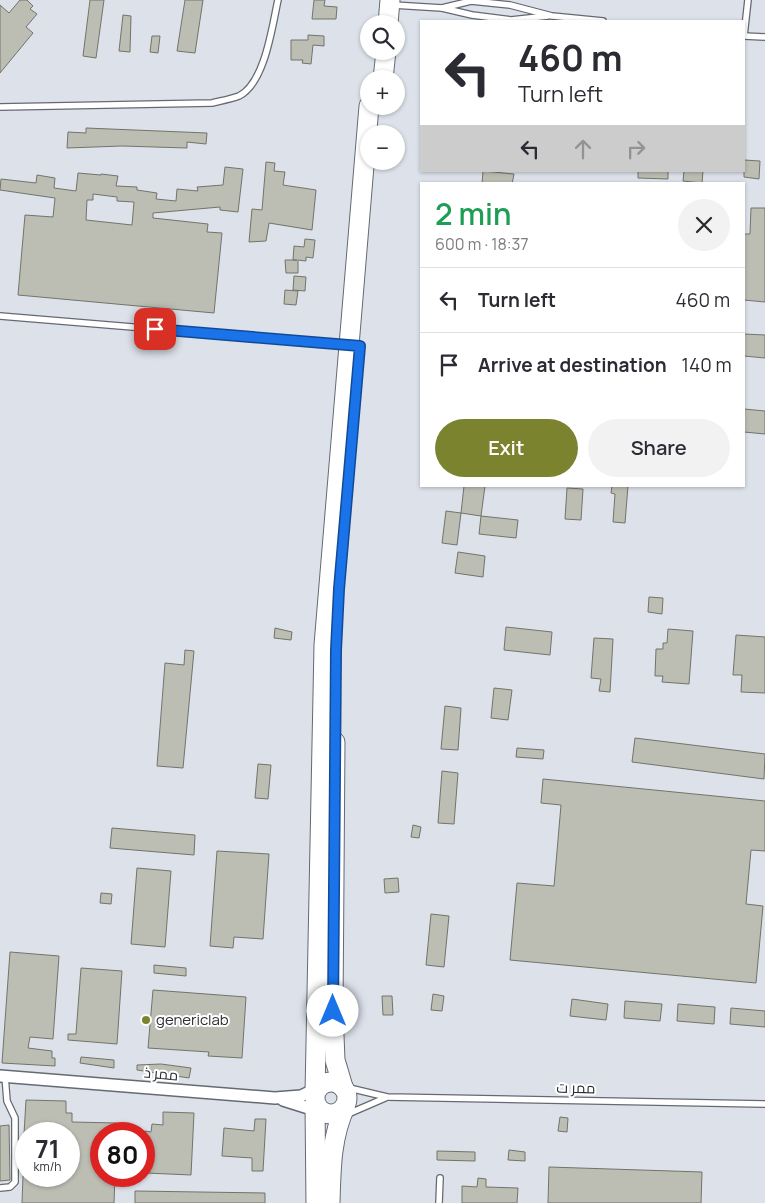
<!DOCTYPE html>
<meta charset="utf-8">
<style>
:root{--surface:#fff;--page:#f2f2f3;--text:#2b2b33;--muted:#7c7c81;--line:#e1e1e2;--accent:#7b832f}
body{margin:0;font-family:Manrope,Cairo,sans-serif;background:var(--page);color:var(--text);height:100vh;display:flex;flex-direction:column;font-size:19px;white-space:nowrap}
*{box-sizing:border-box;margin:0}
p{font-size:16px;color:var(--muted)}
.icon{flex:none;width:28px;height:28px;fill:none;stroke:currentColor;stroke-width:2;stroke-linecap:round;stroke-linejoin:round}
.map{position:relative;flex:1;overflow:hidden}
.details{position:absolute;left:420px;top:182px;width:325px;height:305px;display:flex;flex-direction:column;background:var(--surface);border-radius:0px;box-shadow:0 1px 4px #0004}
.details>*{flex:none}
.top-card{position:absolute;left:420px;top:20px;width:325px;height:152px;border-radius:0px;box-shadow:0 1px 4px #0004;background:#fff;color:var(--text);overflow:hidden}
.controls{position:absolute;left:360px;top:15px;display:grid;gap:10px}
.controls a{display:grid;place-items:center;width:45px;height:45px;border-radius:50%;background:var(--surface);box-shadow:0 1px 4px #0004;font-size:25px}
.speed{position:absolute;left:15px;top:1122px;display:flex;gap:10px;font-size:25px;font-weight:700;text-align:center}
.speed>*{display:grid;place-content:center;width:65px;height:65px;border-radius:50%;background:var(--surface);box-shadow:0 1px 4px #0004;line-height:1}
.speed small{font-size:12px;font-weight:400}
.speed .limit{border:8px solid #d22;background:#fff;color:#111}
.pin{position:absolute;display:grid;place-items:center;width:42px;height:42px;color:#fff;margin:-21px;border-radius:10px;box-shadow:0 2px 8px #0006}
.me{position:absolute;width:55px;margin:-28px;rotate:0deg;stroke-linejoin:round;filter:drop-shadow(0 0 4px #0008)}
.turn{display:flex;align-items:center;gap:18px;height:105px;padding:0 15px;font-size:22px}
.turn .icon{width:65px;height:65px;stroke-width:2.5}
.turn b{display:block;font-size:35px;line-height:42px}
.lanes{display:flex;align-items:center;height:48px;padding:0 15px;background:#0003;justify-content:center;gap:25px;direction:ltr}
.lanes .off{opacity:.35}
.round{display:grid;place-items:center;flex:none;width:52px;height:52px;border-radius:26px;background:var(--page)}
.summary{display:flex;align-items:center;justify-content:space-between;height:85px;padding:0 15px}
h1{font-size:30px;font-weight:600;line-height:38px;color:#1e9e55}
.button{display:flex;gap:10px;margin-top:auto;padding:10px 15px}
.button a{flex:1;height:58px;border-radius:30px;background:var(--accent);color:#fff;font-size:20px;font-weight:600;line-height:58px;text-align:center}
.button a+a{background:var(--page);color:var(--text)}
ul{padding:0;list-style:none}
li{display:flex;align-items:center;gap:15px;height:65px;padding:0 15px;border-top:1px solid var(--line)}
li div{flex:1}
li b{display:block;font-size:19px}
li em{font-style:normal}
.map>svg:first-child{display:block}
.building{fill:#bcbeb4;stroke:#72746b;fill-rule:evenodd}
.lines{fill:none;stroke-linecap:round;stroke-linejoin:round}
.service-casing{stroke:#656a72;stroke-width:8}
.minor-casing{stroke:#656a72;stroke-width:14}
.trunk-casing{stroke:#656a72;stroke-width:21}
.service{stroke:#fff;stroke-width:5.5}
.minor{stroke:#fff;stroke-width:11}
.trunk{stroke:#fff;stroke-width:19}
.route-casing{stroke:#114b97;stroke-width:12}
.route{stroke:#1a73e8;stroke-width:9}
.poi-dot{fill:#7b832f;stroke:#fff;stroke-width:2}
.labels{text-anchor:middle;stroke-width:4;stroke-linejoin:round;paint-order:stroke}
.poi-label{font-size:15px;fill:#2d2f33;stroke:#fff;text-anchor:start}
.street-label{font-size:15px;fill:#2d2f33;stroke:#fff}
</style>
<div class="map">
<svg width="765" height="1203" viewBox="0 0 765 1203">
<rect width="100%" height="100%" fill="#dce1ea"/>
<!-- building -->
<g class="building">
<polygon points="20,0 27,0 33,6 30,9 37,14 26,27 33,33 0,73 0,5 9,13"/>
<polygon points="90,0 104,0 96,58 83,56"/>
<polygon points="185,0 203,0 195,53 177,51"/>
<polygon points="314,0 325,0 324,6 337,7 336,19 312,19"/>
<polygon points="123,15 131,16 130,52 119,51"/>
<polygon points="308,35 324,36 324,46 313,45 311,64 302,63 303,60 291,60 291,40 308,40"/>
<polygon points="152,36 160,36 158,53 150,52"/>
<polygon points="86,128 207,133 206,144 187,142 187,148 122,146 67,148 68,132 86,133"/>
<polygon points="744,160 760,161 759,179 744,177"/>
<polygon points="266,162 275,163 274,171 285,172 283,185 316,190 312,230 269,223 266,241 249,242 252,209 262,210"/>
<path d="M225 167 243 169 238 212 220 210V207L153 213V218L208 224 207 232 222 233 214 313 18 295 25 215 53 217 55 198 0 190 1 179 36 183 37 175 55 178 54 188 76 191 78 173 101 175V174L118 176 116 186 137 187V190L157 193 156 199 176 201 177 189 198 191 197 187 223 185ZM93 194 117 197V201L134 202 132 225 86 220 87 200H93Z"/>
<polygon points="483,171 514,174 512,184 482,184"/>
<polygon points="638,171 668,171 668,179 638,178"/>
<polygon points="684,171 703,171 702,183 683,181"/>
<polygon points="751,208 765,208 765,302 744,300 744,234 750,234"/>
<polygon points="305,239 315,240 313,258 306,257 306,261 298,260 298,273 286,273 285,260 297,260 293,260 294,246 304,247"/>
<polygon points="294,276 306,277 305,291 293,290"/>
<polygon points="285,290 298,291 296,305 284,304"/>
<polygon points="744,334 765,335 765,358 744,356"/>
<polygon points="744,409 765,411 765,434 744,432"/>
<polygon points="464,486 485,486 481,516 461,513"/>
<polygon points="612,486 628,486 625,523 613,522 615,494 611,493"/>
<polygon points="567,488 583,489 581,520 565,519"/>
<polygon points="446,511 461,513 457,545 442,543"/>
<polygon points="481,516 518,520 516,538 479,534"/>
<polygon points="458,552 485,556 483,577 455,573"/>
<polygon points="649,597 663,598 662,614 648,612"/>
<polygon points="506,627 552,632 550,655 504,650"/>
<polygon points="275,628 292,632 291,640 274,638"/>
<polygon points="668,629 693,631 689,684 662,682 663,676 655,676 656,649 663,649 663,643 667,643"/>
<polygon points="736,635 765,637 765,693 741,692 742,675 733,675"/>
<polygon points="594,638 613,639 610,692 599,691 601,679 591,678"/>
<polygon points="185,650 194,651 183,768 157,766 165,663 184,665"/>
<polygon points="494,688 512,690 508,720 491,718"/>
<polygon points="445,706 461,708 458,750 441,749"/>
<polygon points="635,738 765,754 764,779 632,762"/>
<polygon points="517,748 544,750 543,759 516,757"/>
<polygon points="258,764 271,765 268,799 255,798"/>
<polygon points="442,771 458,773 454,824 438,823"/>
<polygon points="543,779 765,801 765,851 751,850 746,904 763,906 756,983 510,960 517,883 554,886 561,805 541,803"/>
<polygon points="413,825 421,827 419,838 411,837"/>
<polygon points="112,828 195,835 194,855 110,848"/>
<polygon points="217,851 269,854 263,939 234,937 233,948 210,946"/>
<polygon points="137,868 171,871 165,947 131,944"/>
<polygon points="398,878 399,892 385,893 384,879"/>
<polygon points="101,893 112,894 111,904 100,903"/>
<polygon points="431,914 449,916 444,967 426,965"/>
<polygon points="10,952 59,956 53,1039 30,1037 28,1048 52,1051 52,1058 55,1058 55,1066 2,1063"/>
<polygon points="154,965 186,968 186,976 154,973"/>
<polygon points="81,968 122,971 117,1044 68,1040 68,1034 76,1034"/>
<polygon points="153,990 246,997 242,1058 208,1056 209,1052 148,1048"/>
<polygon points="433,994 444,996 442,1011 431,1010"/>
<polygon points="382,996 392,996 393,1015 383,1015"/>
<polygon points="572,999 608,1004 606,1020 570,1016"/>
<polygon points="625,1001 662,1004 660,1021 624,1018"/>
<polygon points="678,1004 715,1007 714,1024 677,1021"/>
<polygon points="731,1008 765,1011 765,1027 730,1024"/>
<polygon points="81,1057 114,1060 114,1068 80,1063"/>
<polygon points="161,1064 191,1068 189,1078 137,1070 137,1065"/>
<polygon points="26,1100 66,1101 66,1113 72,1113 72,1122 116,1123 116,1134 101,1134 101,1176 115,1176 114,1203 22,1203 23,1176 69,1176 69,1134 24,1134"/>
<polygon points="163,1112 194,1113 191,1175 146,1173 145,1131 151,1132 152,1124 163,1125"/>
<polygon points="560,1117 568,1118 567,1132 558,1131"/>
<polygon points="255,1119 266,1119 263,1171 252,1171 252,1158 222,1156 224,1128 254,1131"/>
<polygon points="9,1125 10,1180 0,1181 0,1126"/>
<polygon points="509,1150 525,1152 525,1161 508,1160"/>
<polygon points="437,1151 475,1152 475,1161 437,1160"/>
<polygon points="549,1167 702,1172 701,1203 548,1203"/>
<polygon points="478,1178 486,1179 486,1187 518,1188 517,1203 462,1203 462,1186 477,1187"/>
<polygon points="135,1191 265,1193 265,1203 135,1203"/>
</g>
<g class="lines">
<!-- service casing -->
<g class="service-casing">
<g id="service">
<polyline points="393,5 442,8 472,15 511,20 548,16"/>
<polyline points="442,8 471,1 510,5 552,16 603,21"/>
<polyline points="744,36 748,0"/>
<polyline points="744,36 765,37"/>
<path d="M0 107 212 103C220 101 231 99 239 96 265 83 272 27 278 0"/>
<polyline points="0,316 360,346"/>
<polyline points="345,1087 387,1097 765,1104"/>
<polyline points="348,1114 385,1098"/>
<polyline points="0,1188 10,1187 15,1182 15,1118 7,1101 5,1076"/>
<polyline points="439,1203 440,1178"/>
</g>
</g>
<!-- minor casing -->
<g class="minor-casing">
<g id="minor">
<polyline points="0,1076 275,1098 301,1096 318,1088"/>
<polyline points="283,1100 321,1112"/>
</g>
</g>
<!-- trunk casing -->
<g class="trunk-casing">
<g id="trunk">
<polyline points="388,24 390,0"/>
<polyline points="383,79 386,51"/>
<polyline points="335,742 333,1011 335,1060 343,1087"/>
<circle cx="331" cy="1098" r="16"/>
<polyline points="315,1093 324,645 369,106"/>
<polyline points="315,1104 316,1203"/>
<path d="M330 1203C331 1169 331 1138 345 1107"/>
</g>
</g>
<!-- service -->
<use href="#service" class="service"/>
<!-- minor -->
<use href="#minor" class="minor"/>
<!-- trunk -->
<use href="#trunk" class="trunk"/>
</g>
<g class="lines">
<!-- route casing -->
<g class="route-casing">
<polyline id="route" points="155,329 360,346 339,589 336,650 333,1011"/>
</g>
<!-- route -->
<use href="#route" class="route"/>
</g>
<!-- markers -->
<circle class="poi-dot" cx="146" cy="1020" r="5"/>
<g class="labels">
<!-- poi labels -->
<g class="poi-label">
<text x="156" y="1025">genericlab</text>
</g>
<!-- street labels -->
<g class="street-label">
<text transform="translate(161 1074) rotate(5)" y="5">ممر ذ</text>
<text transform="translate(576 1088) rotate(1)" y="5">ممر ت</text>
</g>
</g>
</svg>
<div class="controls">
<a><svg class="icon" aria-label="search" viewBox="0 0 24 24"><circle cx="10" cy="10" r="6"/><path d="M15 15l6 6"/></svg></a>
<a>+</a>
<a>−</a>
</div>
<div class="speed"><div>71<small>km/h</small></div><div class="limit">80</div></div>
<div class="pin" style="left:155px;top:329px;background:#d93025"><svg class="icon" aria-label="arrive" viewBox="0 0 24 24"><path d="M6 21V4h12l-3 4 3 4H6"/></svg></div>
<svg class="me" style="left:333px;top:1011px" viewBox="-20 -20 40 40"><circle r="19" fill="#fff"/><path d="M0-13L10 11 0 6-10 11z" fill="#1a73e8"/></svg>
<div class="top-card">
<div class="turn"><svg class="icon" aria-label="left" viewBox="0 0 24 24"><path d="M17 20v-9H6M10 6l-5 5 5 5"/></svg><div><b>460 m</b>Turn left</div></div>
<div class="lanes"><svg class="icon" aria-label="left" viewBox="0 0 24 24"><path d="M17 20v-9H6M10 6l-5 5 5 5"/></svg><svg class="icon off" aria-label="ahead" viewBox="0 0 24 24"><path d="M12 20V5M6 11l6-6 6 6"/></svg><svg class="icon off" aria-label="right" viewBox="0 0 24 24"><path d="M7 20v-9h11M14 6l5 5-5 5"/></svg></div>
</div>
<section class="details">
<div class="summary"><div><h1>2 min</h1><p>600 m · 18:37</p></div><a class="round"><svg class="icon" aria-label="close" viewBox="0 0 24 24"><path d="M6 6l12 12M18 6L6 18"/></svg></a></div>
<ul>
<li><svg class="icon" aria-label="left" viewBox="0 0 24 24"><path d="M17 20v-9H6M10 6l-5 5 5 5"/></svg><div><b>Turn left</b></div><em>460 m</em></li>
<li><svg class="icon" aria-label="arrive" viewBox="0 0 24 24"><path d="M6 21V4h12l-3 4 3 4H6"/></svg><div><b>Arrive at destination</b></div><em>140 m</em></li>
</ul>
<div class="button"><a>Exit</a><a>Share</a></div>
</section>
</div>
